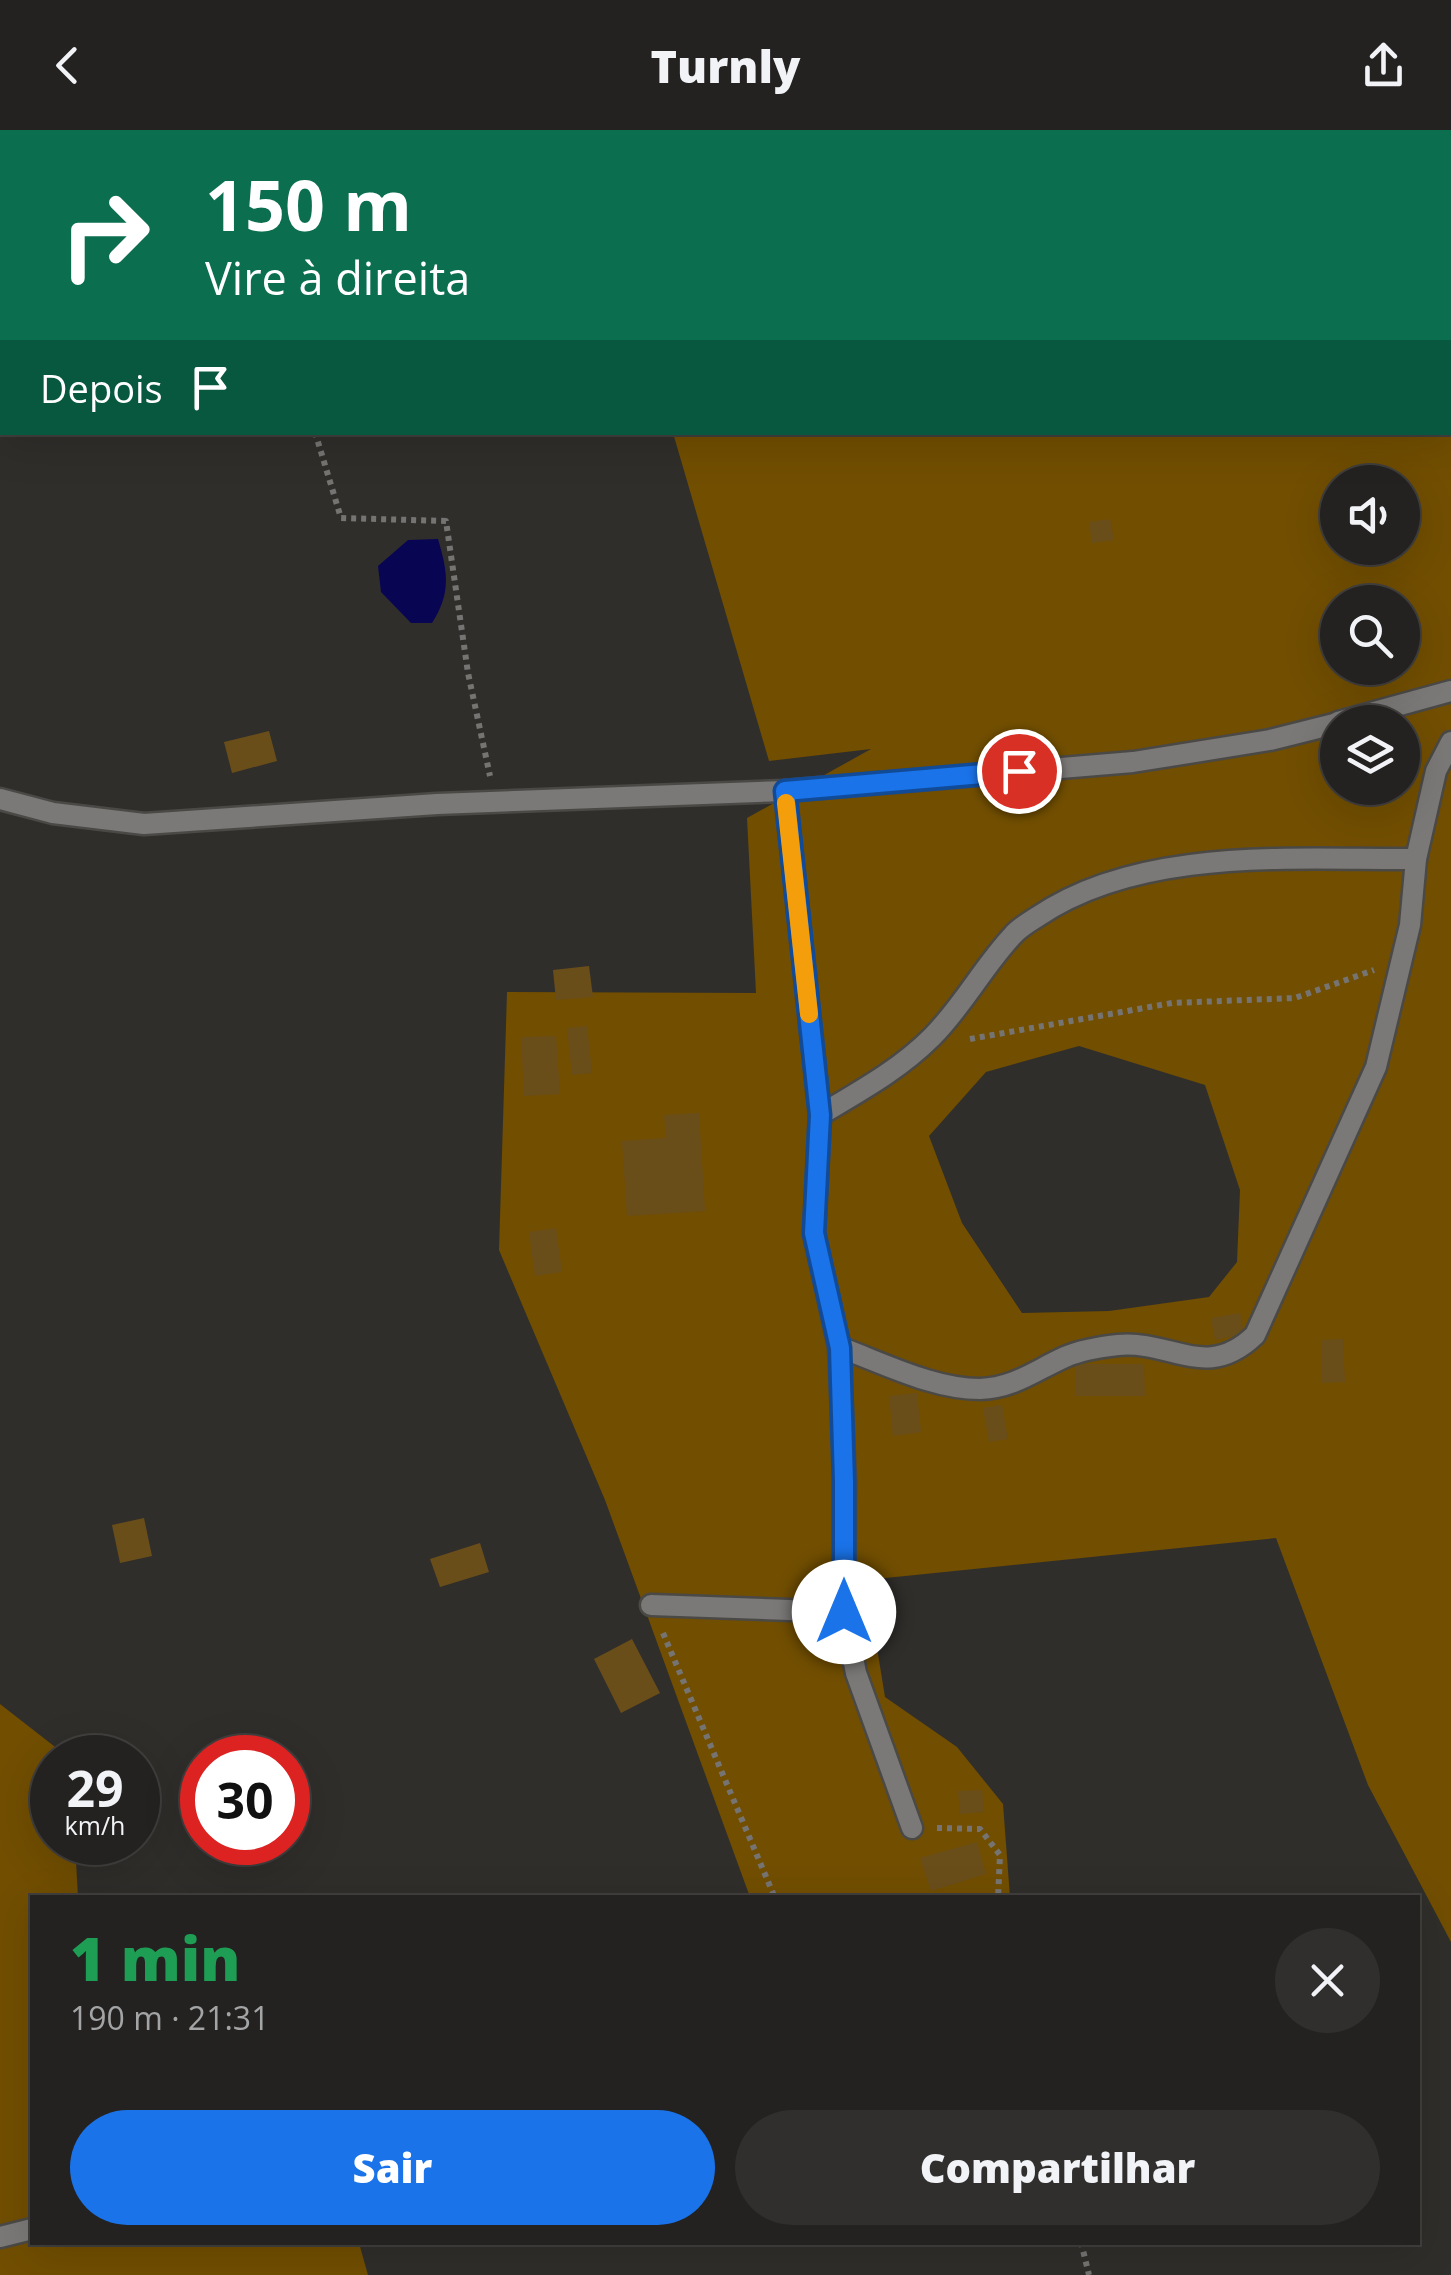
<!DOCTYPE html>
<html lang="pt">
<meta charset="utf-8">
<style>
:root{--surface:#242220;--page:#302f2d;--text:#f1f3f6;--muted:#a3a4a5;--line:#413f3e;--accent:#1a73e8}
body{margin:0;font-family:"Open Sans",sans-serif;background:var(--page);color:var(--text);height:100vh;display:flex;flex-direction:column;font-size:38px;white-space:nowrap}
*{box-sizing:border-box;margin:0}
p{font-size:32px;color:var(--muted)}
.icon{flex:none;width:55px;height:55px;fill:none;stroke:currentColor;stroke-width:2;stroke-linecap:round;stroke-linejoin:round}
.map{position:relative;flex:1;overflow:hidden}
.panel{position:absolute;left:30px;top:1765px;width:1390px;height:350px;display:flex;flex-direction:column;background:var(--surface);border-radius:0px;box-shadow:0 10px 40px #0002,0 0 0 2px var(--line)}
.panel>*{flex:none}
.guide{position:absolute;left:0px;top:0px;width:1452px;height:305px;box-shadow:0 10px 40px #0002,0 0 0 2px var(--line);background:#0b6e4f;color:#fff;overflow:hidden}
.buttons{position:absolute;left:1320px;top:335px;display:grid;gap:20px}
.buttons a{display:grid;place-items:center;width:100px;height:100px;border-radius:50%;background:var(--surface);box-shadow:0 10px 40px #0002,0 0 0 2px var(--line);font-size:50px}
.speed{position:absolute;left:30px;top:1605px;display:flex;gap:20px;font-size:50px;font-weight:700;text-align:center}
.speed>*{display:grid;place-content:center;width:130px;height:130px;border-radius:50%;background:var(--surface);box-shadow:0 10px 40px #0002,0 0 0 2px var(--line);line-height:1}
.speed small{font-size:25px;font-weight:400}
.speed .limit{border:15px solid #d22;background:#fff;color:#111}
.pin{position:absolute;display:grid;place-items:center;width:85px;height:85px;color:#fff;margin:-42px;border:5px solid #fff;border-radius:50%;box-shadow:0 2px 10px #0007}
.me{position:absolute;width:110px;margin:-55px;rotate:0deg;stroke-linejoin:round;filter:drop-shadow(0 0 8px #0008)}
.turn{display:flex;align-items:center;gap:35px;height:210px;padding:0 40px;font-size:45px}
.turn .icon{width:130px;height:130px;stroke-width:2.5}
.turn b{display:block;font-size:70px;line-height:85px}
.then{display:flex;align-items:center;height:95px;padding:0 40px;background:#0003;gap:20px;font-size:38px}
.round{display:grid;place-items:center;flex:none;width:105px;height:105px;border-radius:52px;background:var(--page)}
.head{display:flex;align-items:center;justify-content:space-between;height:170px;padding:0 40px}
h1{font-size:60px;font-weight:800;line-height:75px;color:#1e9e55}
.primary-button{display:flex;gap:20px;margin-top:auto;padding:20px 40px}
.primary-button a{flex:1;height:115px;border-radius:60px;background:var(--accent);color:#fff;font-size:40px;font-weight:800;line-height:115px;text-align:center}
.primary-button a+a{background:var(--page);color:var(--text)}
header{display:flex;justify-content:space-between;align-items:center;height:130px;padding:0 40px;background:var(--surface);font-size:45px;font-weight:800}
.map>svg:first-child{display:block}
.green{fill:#714e00;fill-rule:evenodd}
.water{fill:#080553}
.building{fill:#6a4e1a}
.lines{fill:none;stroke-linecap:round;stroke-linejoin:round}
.minor-casing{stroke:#4b4946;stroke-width:25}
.path{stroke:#767472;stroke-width:6;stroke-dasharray:5 5;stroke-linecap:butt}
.minor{stroke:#7a7977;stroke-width:20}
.route-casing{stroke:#114b97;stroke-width:25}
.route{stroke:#1a73e8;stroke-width:18}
.slow{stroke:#f59e0b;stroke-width:18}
</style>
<header><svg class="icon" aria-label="back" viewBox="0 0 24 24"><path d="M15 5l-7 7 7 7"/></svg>Turnly<svg class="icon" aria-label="share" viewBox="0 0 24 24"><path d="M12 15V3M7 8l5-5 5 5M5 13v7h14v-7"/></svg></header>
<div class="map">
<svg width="1451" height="2145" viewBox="0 0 1451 2145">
<rect width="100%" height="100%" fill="#302e2b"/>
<!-- green -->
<g class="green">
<path d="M564 0H1451V1812L1368 1655 1276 1408 866 1450 885 1567 957 1617 1003 1674 1010 1767H750L605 1370 499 1120 507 862 756 863 747 688 871 619 769 631 673 303 1450 302V2ZM1338 352H1402V418H1338ZM1338 472H1402V538H1338ZM1338 592H1402V658H1338ZM1079 916 1205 955 1240 1060 1237 1132 1209 1167 1109 1181 1022 1183 962 1093 929 1006 986 942Z"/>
<polygon points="0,1574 68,1627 52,1628 52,1712 75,1713 78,1767 32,1768 32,2112 359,2113 368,2145 0,2145"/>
</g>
<!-- water -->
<path class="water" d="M438 409C448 443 451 463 432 493H411L381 462 378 436 408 410Z"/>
<!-- building -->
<g class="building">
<polygon points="1110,389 1114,410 1092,413 1089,392"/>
<polygon points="269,601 277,631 232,643 224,612"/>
<polygon points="589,836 593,867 556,870 553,840"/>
<polygon points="587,896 592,943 572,945 567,898"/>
<polygon points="556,906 560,964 524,966 521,907"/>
<polygon points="699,983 705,1081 627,1086 622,1011 666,1008 664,985"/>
<polygon points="556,1098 562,1142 535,1146 529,1102"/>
<polygon points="1240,1183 1244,1204 1215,1210 1211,1188"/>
<polygon points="1343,1209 1345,1252 1322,1253 1321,1210"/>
<polygon points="1075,1234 1144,1234 1145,1266 1076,1266"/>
<polygon points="917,1263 921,1302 893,1306 889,1266"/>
<polygon points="1002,1275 1008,1309 989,1312 983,1278"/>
<polygon points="144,1388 152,1426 120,1433 112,1395"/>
<polygon points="480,1413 489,1442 440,1457 430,1429"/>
<polygon points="632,1509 660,1563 621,1583 594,1529"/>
<polygon points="982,1660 984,1682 960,1684 958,1661"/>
<polygon points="977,1712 986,1744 931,1761 920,1728"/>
</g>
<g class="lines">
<!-- minor casing -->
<g class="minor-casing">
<g id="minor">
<polyline points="1338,592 1451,561"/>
<polyline points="0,669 53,683 144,694 437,674 785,661 1133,632 1270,610 1338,593"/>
<path d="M820 985C860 961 899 940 932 907 963 876 983 837 1013 805 1019 798 1029 792 1037 787 1141 716 1295 730 1416 729L1436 641 1451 612"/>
<path d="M839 1217C883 1233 933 1259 980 1259 1014 1258 1036 1240 1065 1227 1081 1220 1100 1217 1118 1215 1173 1210 1206 1252 1255 1205L1376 937 1410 795 1416 729"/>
<polyline points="651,1475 844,1482 845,1352 839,1217 814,1103 820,985 785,661"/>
<polyline points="844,1482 856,1543 912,1698"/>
<polyline points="0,2107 32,2099"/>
</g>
</g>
<!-- path -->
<g class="path">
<polyline points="225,0 226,2"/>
<polyline points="315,302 341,388 446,391 468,543 490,646"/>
<polyline points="970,909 1172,873 1295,868 1374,840"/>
<polyline points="663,1503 775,1768"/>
<polyline points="937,1698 980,1699 1000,1725 998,1768"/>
<polyline points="1081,2112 1089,2145"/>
</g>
<!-- minor -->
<use href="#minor" class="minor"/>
</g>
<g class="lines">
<!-- route casing -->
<g class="route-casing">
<polyline id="route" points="844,1482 844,1352 840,1218 814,1103 820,985 785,661 1019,641"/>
</g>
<!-- route -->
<use href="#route" class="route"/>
<!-- slow -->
<polyline class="slow" points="786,673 809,884"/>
</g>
</svg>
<div class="buttons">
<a><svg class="icon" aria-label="sound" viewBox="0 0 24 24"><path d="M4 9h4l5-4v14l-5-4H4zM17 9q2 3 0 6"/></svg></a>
<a><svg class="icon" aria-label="search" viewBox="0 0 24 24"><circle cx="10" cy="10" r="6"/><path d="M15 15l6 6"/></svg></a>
<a><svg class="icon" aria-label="layers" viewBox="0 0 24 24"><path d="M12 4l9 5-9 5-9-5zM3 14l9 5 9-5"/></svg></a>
</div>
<div class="speed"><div>29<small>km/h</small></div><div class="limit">30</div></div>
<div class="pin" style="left:1019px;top:641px;background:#d93025"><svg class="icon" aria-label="arrive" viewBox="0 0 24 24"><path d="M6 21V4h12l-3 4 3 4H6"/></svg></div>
<svg class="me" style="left:844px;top:1482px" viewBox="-20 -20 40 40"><circle r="19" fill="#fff"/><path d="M0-13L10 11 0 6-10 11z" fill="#1a73e8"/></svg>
<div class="guide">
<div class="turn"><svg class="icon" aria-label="right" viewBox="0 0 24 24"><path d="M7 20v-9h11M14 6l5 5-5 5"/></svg><div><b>150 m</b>Vire à direita</div></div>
<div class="then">Depois<svg class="icon" aria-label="arrive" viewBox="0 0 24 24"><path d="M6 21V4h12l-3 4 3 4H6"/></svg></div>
</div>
<section class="panel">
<div class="head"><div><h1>1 min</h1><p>190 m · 21:31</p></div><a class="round"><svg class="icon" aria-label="close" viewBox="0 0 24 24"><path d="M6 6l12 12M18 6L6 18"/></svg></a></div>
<div class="primary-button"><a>Sair</a><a>Compartilhar</a></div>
</section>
</div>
